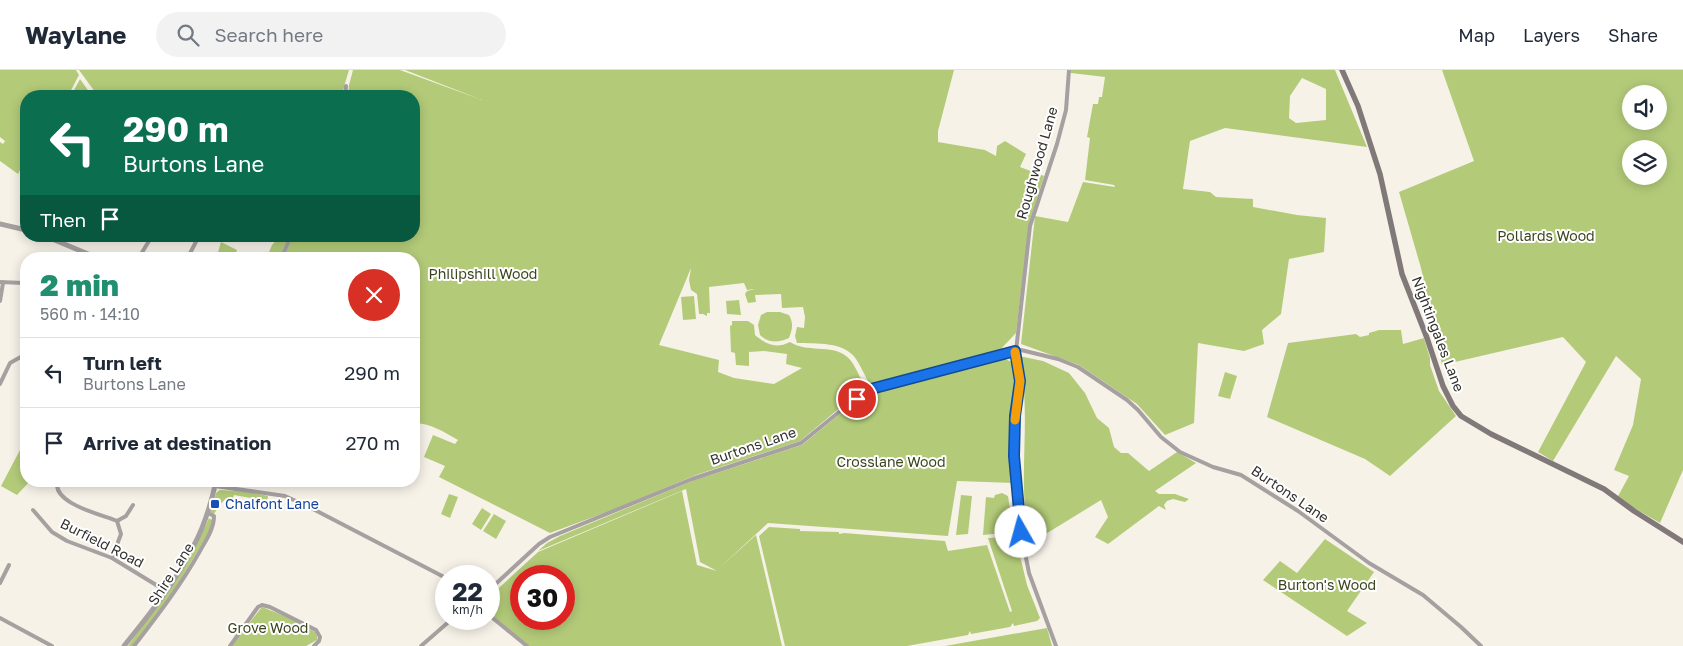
<!DOCTYPE html>
<meta charset="utf-8">
<style>
:root{--surface:#fff;--page:#f2f2f3;--text:#1f2937;--muted:#747a83;--line:#e0e1e3;--accent:#1f8f6f}
body{margin:0;font-family:"Golos Text",sans-serif;background:var(--page);color:var(--text);height:100vh;display:flex;flex-direction:column;font-size:19px;white-space:nowrap}
*{box-sizing:border-box;margin:0}
p{font-size:16px;color:var(--muted)}
.icon{flex:none;width:28px;height:28px;fill:none;stroke:currentColor;stroke-width:2;stroke-linecap:round;stroke-linejoin:round}
.map{position:relative;flex:1;overflow:hidden}
.drawer{position:absolute;left:20px;top:182px;width:400px;height:235px;display:flex;flex-direction:column;background:var(--surface);border-radius:20px;box-shadow:0 2px 12px #0003}
.drawer>*{flex:none}
.hud{position:absolute;left:20px;top:20px;width:400px;height:152px;border-radius:20px;box-shadow:0 2px 12px #0003;background:#0b6e4f;color:#fff;overflow:hidden}
.tools{position:absolute;left:1622px;top:15px;display:grid;gap:10px}
.tools a{display:grid;place-items:center;width:45px;height:45px;border-radius:50%;background:var(--surface);box-shadow:0 2px 12px #0003;font-size:25px}
.speed{position:absolute;left:435px;top:495px;display:flex;gap:10px;font-size:25px;font-weight:700;text-align:center}
.speed>*{display:grid;place-content:center;width:65px;height:65px;border-radius:50%;background:var(--surface);box-shadow:0 2px 12px #0003;line-height:1}
.speed small{font-size:12px;font-weight:400}
.speed .limit{border:8px solid #d22;background:#fff;color:#111}
.pin{position:absolute;display:grid;place-items:center;width:42px;height:42px;color:#fff;margin:-21px;border:2px solid #fff;border-radius:50%;box-shadow:0 1px 5px #0007}
.me{position:absolute;width:55px;margin:-28px;rotate:353deg;stroke-linejoin:round;filter:drop-shadow(0 0 4px #0008)}
.turn{display:flex;align-items:center;gap:18px;height:105px;padding:0 20px;font-size:22px}
.turn .icon{width:65px;height:65px;stroke-width:2.5}
.turn b{display:block;font-size:35px;line-height:42px}
.then{display:flex;align-items:center;height:48px;padding:0 20px;background:#0003;gap:10px;font-size:19px}
.round{display:grid;place-items:center;flex:none;width:52px;height:52px;border-radius:26px;background:var(--page)}
.headline{display:flex;align-items:center;justify-content:space-between;height:85px;padding:0 20px}
h1{font-size:30px;font-weight:800;line-height:38px;color:var(--accent)}
ul{padding:0;list-style:none}
li{display:flex;align-items:center;gap:15px;height:70px;padding:0 20px;border-top:1px solid var(--line)}
li div{flex:1}
li b{display:block;font-size:19px}
li em{font-style:normal}
header{display:flex;align-items:center;gap:30px;box-sizing:border-box;height:70px;padding:0 25px;background:var(--surface);border-bottom:1px solid var(--line)}
header strong{font-size:24px}
nav{display:flex;gap:28px;margin-inline-start:auto;font-size:18px}
.search{width:350px;height:45px;background:var(--page);display:flex;align-items:center;gap:12px;box-sizing:border-box;padding:0 18px;border-radius:28px;color:var(--muted);font-size:19px}
.map>svg:first-child{display:block}
.green{fill:#b3cb79;fill-rule:evenodd}
.lines{fill:none;stroke-linecap:round;stroke-linejoin:round}
.minor{stroke:#a6a1a0;stroke-width:4}
.tertiary{stroke:#a6a1a0;stroke-width:5}
.secondary{stroke:#817979;stroke-width:5.5}
.route-casing{stroke:#114b97;stroke-width:12}
.route{stroke:#1a73e8;stroke-width:9}
.slow{stroke:#f59e0b;stroke-width:9}
.transit-dot{fill:#1a4fb4;stroke:#fff;stroke-width:2}
.labels{text-anchor:middle;stroke-width:4;stroke-linejoin:round;paint-order:stroke}
.street-label{font-size:14px;fill:#33312d;stroke:#fff}
.park-label{font-size:14px;fill:#3a451d;stroke:#fff}
.transit-label{font-size:14px;fill:#164399;stroke:#fff;text-anchor:start}
</style>
<header>
<strong>Waylane</strong>
<div class="search"><svg class="icon" aria-label="search" viewBox="0 0 24 24"><circle cx="10" cy="10" r="6"/><path d="M15 15l6 6"/></svg>Search here</div>
<nav><a>Map</a><a>Layers</a><a>Share</a></nav>
</header>
<div class="map">
<svg width="1683" height="576" viewBox="0 0 1683 576">
<rect width="100%" height="100%" fill="#f7f2e8"/>
<!-- green -->
<g class="green">
<polygon points="0,0 76,0 79,5 68,26 26,26 26,89 18,104 0,91 0,72 3,74 5,71 0,67"/>
<polygon points="79,0 349,0 343,20 343,26 98,26"/>
<path d="M353 0H400L482 30 405 0H954L938 61V72L985 80 996 86 997 76 1005 71 1026 84 1020 97 1044 106 1029 154 1016 263 999 281 870 316C866 307 861 297 856 289 844 271 816 274 797 273L795 266 797 257 804 258 805 247 803 237 782 238 781 224 755 225 756 232 748 233 745 224 747 221 755 219 747 220 744 213 709 217 710 243H707V246L703 244H699L697 224 691 220 689 210 691 198 659 275 719 290 718 302 734 308 774 314 802 298 786 294 787 284 764 281 749 282V296L736 295 735 283 731 282 730 256 732 255V251H748L754 255 755 265C767 275 776 279 790 272 806 283 832 274 846 286 853 291 857 301 861 309L854 314 859 324 848 331 800 371 696 405 615 439 550 463 439 407 445 396 424 387 433 365 455 374 458 370C444 362 430 353 414 353V189H283L293 166H414V26H348L349 15Z"/>
<path d="M1071 0H1335L1367 77 1225 58 1190 71 1183 119 1210 122 1216 127 1253 129V137L1297 145 1326 148 1324 182 1289 189 1281 244 1262 260 1264 274 1244 281 1198 273 1194 353 1165 365 1137 334 1079 295 1021 274 1035 146 1068 152 1083 112 1115 117 1114 115 1085 110 1090 68 1087 67 1093 34H1098L1099 27H1102L1105 7 1071 3ZM1302 8 1326 19V50L1296 53 1289 48 1290 26Z"/>
<path d="M1442 0H1683V400L1660 453 1617 428 1629 406 1614 400 1633 355 1641 309 1616 286 1553 391 1538 382 1586 292 1563 267 1442 295 1421 198 1399 122 1474 91ZM1631 24H1659V51H1631ZM1631 79H1659V106H1631Z"/>
<polygon points="80,9 92,26 71,26"/>
<polygon points="280,166 289,166 279,189 266,189 272,175"/>
<polygon points="221,172 237,180 234,189 216,189"/>
<polygon points="694,226 696,249 683,250 681,227"/>
<polygon points="739,230 741,245 727,244 726,231"/>
<path d="M767 242H780L789 245C794 254 792 260 789 268 778 273 769 273 760 265L758 255 761 245Z"/>
<polygon points="1379,260 1401,260 1403,274 1424,268 1430,288 1430,295 1439,321 1456,346 1390,406 1365,389 1267,347 1288,273 1356,264 1360,267 1369,265 1369,263"/>
<path d="M1019 286 1043 291 1069 303 1085 323 1097 348 1109 358 1114 377 1121 383H1128L1149 401 1177 382 1196 393 1155 421 1159 424H1175L1189 429 1185 432 1173 429 1167 431 1164 435 1166 440 1159 436 1108 474 1095 467 1108 447 1101 430 1031 473C1028 456 1024 438 1024 420 1023 375 1029 330 1019 286Z"/>
<path d="M1002 287 1013 293 1017 310 1012 386 1014 413 957 411 948 466 768 453 717 500 756 465 782 576H529L489 543V527L538 482 682 421 697 495 717 501 700 492 686 419 538 481 547 473 560 466 692 411 802 375 846 339 871 322ZM521 506H564V549H521Z"/>
<polygon points="1225,302 1237,306 1230,329 1218,326"/>
<polygon points="20,380 26,382 26,411 30,411 17,425 1,416"/>
<path d="M220 420 250 422 268 426 267 431 234 425 233 428C223 427 219 436 214 444L210 442 216 423Z"/>
<polygon points="1002,423 1008,426 1011,447 1009,456 1012,462 983,465 986,427 994,428 995,425"/>
<polygon points="449,424 458,427 450,448 441,444"/>
<polygon points="961,425 972,426 968,464 956,465"/>
<polygon points="482,438 491,444 481,460 472,454"/>
<polygon points="494,444 506,451 496,469 483,461"/>
<polygon points="209,448 213,451 209,462 169,529 133,576 128,576 169,519 195,478"/>
<polygon points="769,457 800,459 800,461 839,462 839,464 844,463 945,471 948,481 987,475 1010,542 1012,541 988,468 1010,467 1016,469 1027,515 1040,548 1037,551 1014,556 1013,553 1010,557 971,564 970,561 968,565 907,576 785,576 759,466"/>
<polygon points="1325,469 1374,502 1347,541 1367,553 1347,566 1263,510 1280,491 1297,503"/>
<polygon points="262,537 290,548 315,562 317,566 317,570 306,576 231,576"/>
<polygon points="1047,558 1052,576 945,576"/>
</g>
<g class="lines">
<!-- minor -->
<g class="minor">
<polyline points="345,26 346,16"/>
<polyline points="138,189 152,166"/>
<polyline points="187,189 199,166"/>
<polyline points="281,189 291,166"/>
<polyline points="0,212 24,213"/>
<polyline points="0,231 3,213"/>
<polyline points="1015,281 1020,311 1015,346 1014,386 1021,462 1029,503 1056,576"/>
<polyline points="1016,281 1030,156 1057,74 1066,40 1069,0"/>
<polyline points="0,314 10,293 26,284"/>
<path d="M58 411C50 433 103 445 117 451L121 464 112 488"/>
<polyline points="215,416 285,426 311,438 446,508"/>
<polyline points="33,440 52,462 67,471 112,488 166,521"/>
<polyline points="117,451 126,446 133,435"/>
<polyline points="0,513 9,495"/>
<polyline points="489,520 539,474 550,467 692,409 801,373 844,338 871,319 1021,280 1058,289 1078,297 1127,330 1138,340 1161,367 1180,382 1213,397 1241,405 1298,441 1369,493 1423,525 1461,557 1481,576"/>
<polyline points="489,545 527,576"/>
<polyline points="0,548 52,576"/>
<path d="M134 576C158 545 181 515 200 481 206 470 214 459 214 446L208 443"/>
<polyline points="230,576 258,537 262,535 270,537 316,560 320,567 319,571 314,576"/>
<polyline points="421,576 452,549"/>
</g>
<!-- tertiary -->
<g class="tertiary">
<polyline points="0,154 26,160"/>
<polyline points="45,166 100,189"/>
<path d="M124 576C149 545 175 513 193 477 204 457 211 434 216 411"/>
</g>
<!-- secondary -->
<polyline class="secondary" points="1342,0 1358,36 1380,104 1402,204 1427,268 1443,316 1453,336 1461,346 1491,364 1604,419 1634,441 1683,472"/>
</g>
<g class="lines">
<!-- route casing -->
<g class="route-casing">
<polyline id="route" points="857,329 871,319 1015,281 1020,311 1015,346 1014,386 1021,462"/>
</g>
<!-- route -->
<use href="#route" class="route"/>
<!-- slow -->
<polyline class="slow" points="1015,350 1020,311 1015,282"/>
</g>
<!-- markers -->
<rect class="transit-dot" x="210" y="429" width="10" height="10" rx="2.5"/>
<g class="labels">
<!-- street labels -->
<g class="street-label">
<text transform="translate(1037 93) rotate(-74)" y="5">Roughwood Lane</text>
<text transform="translate(1438 264) rotate(69)" y="5">Nightingales Lane</text>
<text transform="translate(753 376) rotate(-19)" y="5">Burtons Lane</text>
<text transform="translate(1290 424) rotate(34)" y="5">Burtons Lane</text>
<text transform="translate(102 473) rotate(27)" y="5">Burfield Road</text>
<text transform="translate(171 504) rotate(-57)" y="5">Shire Lane</text>
</g>
<!-- park labels -->
<g class="park-label">
<text x="1546" y="171">Pollards Wood</text>
<text x="483" y="209">Philipshill Wood</text>
<text x="891" y="397">Crosslane Wood</text>
<text x="1327" y="520">Burton's Wood</text>
<text x="268" y="563">Grove Wood</text>
</g>
<!-- transit labels -->
<g class="transit-label">
<text x="225" y="439">Chalfont Lane</text>
</g>
</g>
</svg>
<div class="tools">
<a><svg class="icon" aria-label="sound" viewBox="0 0 24 24"><path d="M4 9h4l5-4v14l-5-4H4zM17 9q2 3 0 6"/></svg></a>
<a><svg class="icon" aria-label="layers" viewBox="0 0 24 24"><path d="M12 4l9 5-9 5-9-5zM3 14l9 5 9-5"/></svg></a>
</div>
<div class="speed"><div>22<small>km/h</small></div><div class="limit">30</div></div>
<div class="pin" style="left:857px;top:329px;background:#d93025"><svg class="icon" aria-label="arrive" viewBox="0 0 24 24"><path d="M6 21V4h12l-3 4 3 4H6"/></svg></div>
<svg class="me" style="left:1021px;top:462px" viewBox="-20 -20 40 40"><circle r="19" fill="#fff"/><path d="M0-13L10 11 0 6-10 11z" fill="#1a73e8"/></svg>
<div class="hud">
<div class="turn"><svg class="icon" aria-label="left" viewBox="0 0 24 24"><path d="M17 20v-9H6M10 6l-5 5 5 5"/></svg><div><b>290 m</b>Burtons Lane</div></div>
<div class="then">Then<svg class="icon" aria-label="arrive" viewBox="0 0 24 24"><path d="M6 21V4h12l-3 4 3 4H6"/></svg></div>
</div>
<section class="drawer">
<div class="headline"><div><h1>2 min</h1><p>560 m · 14:10</p></div><a class="round" style="background:#d93025;color:#fff"><svg class="icon" aria-label="close" viewBox="0 0 24 24"><path d="M6 6l12 12M18 6L6 18"/></svg></a></div>
<ul>
<li><svg class="icon" aria-label="left" viewBox="0 0 24 24"><path d="M17 20v-9H6M10 6l-5 5 5 5"/></svg><div><b>Turn left</b><p>Burtons Lane</p></div><em>290 m</em></li>
<li><svg class="icon" aria-label="arrive" viewBox="0 0 24 24"><path d="M6 21V4h12l-3 4 3 4H6"/></svg><div><b>Arrive at destination</b></div><em>270 m</em></li>
</ul>
</section>
</div>
